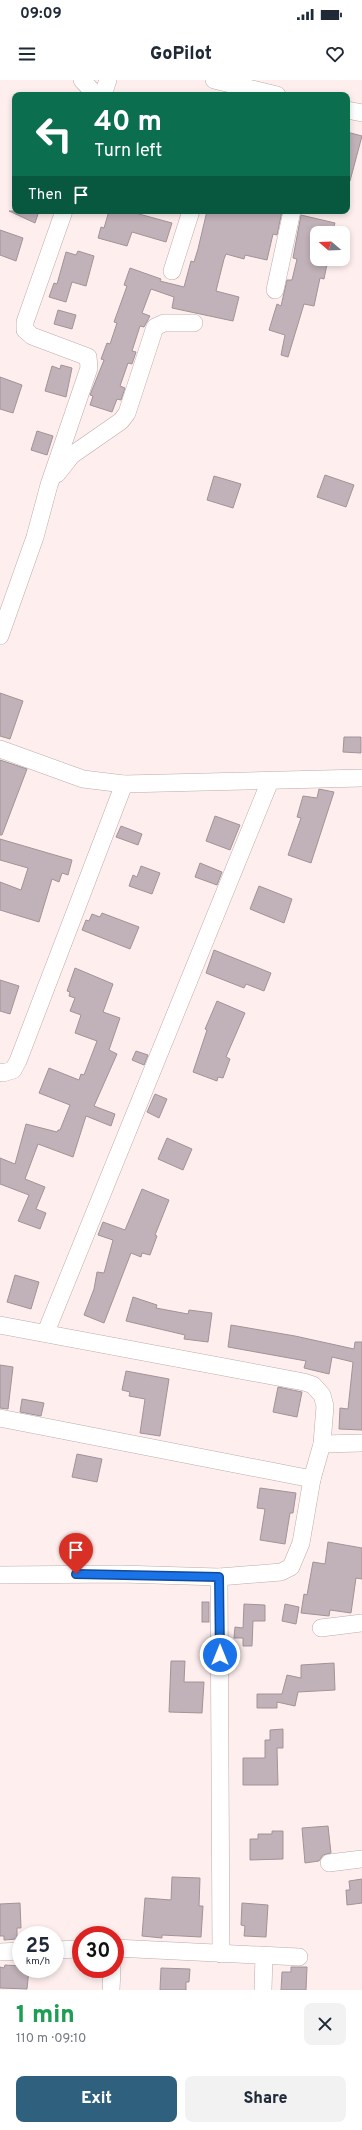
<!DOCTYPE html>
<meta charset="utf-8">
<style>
:root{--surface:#fff;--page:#f2f2f3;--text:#1f2937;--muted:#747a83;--accent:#2f617f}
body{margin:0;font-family:Overpass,sans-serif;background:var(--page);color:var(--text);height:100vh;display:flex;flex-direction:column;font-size:15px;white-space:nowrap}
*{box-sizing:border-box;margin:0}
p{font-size:13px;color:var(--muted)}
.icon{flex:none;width:22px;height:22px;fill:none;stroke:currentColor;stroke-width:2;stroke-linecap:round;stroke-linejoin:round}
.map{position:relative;height:1910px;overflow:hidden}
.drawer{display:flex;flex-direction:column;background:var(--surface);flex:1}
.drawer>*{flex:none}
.hud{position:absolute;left:12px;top:12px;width:338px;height:122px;border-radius:8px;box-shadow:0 2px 6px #0003;background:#0b6e4f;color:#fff;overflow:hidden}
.needle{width:26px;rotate:289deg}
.buttons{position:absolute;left:310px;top:146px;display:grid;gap:8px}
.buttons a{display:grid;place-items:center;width:40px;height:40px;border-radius:8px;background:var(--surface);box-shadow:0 2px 6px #0003;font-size:20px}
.speed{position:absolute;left:12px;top:1846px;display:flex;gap:8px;font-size:20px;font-weight:700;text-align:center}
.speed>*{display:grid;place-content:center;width:52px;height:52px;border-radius:50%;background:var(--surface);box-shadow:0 2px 6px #0003;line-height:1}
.speed small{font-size:10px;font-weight:400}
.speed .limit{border:6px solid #d22;background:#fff;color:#111}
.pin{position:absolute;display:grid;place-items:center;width:34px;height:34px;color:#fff;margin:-41px -17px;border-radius:50% 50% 50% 0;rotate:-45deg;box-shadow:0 0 4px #0007}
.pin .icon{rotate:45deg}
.me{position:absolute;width:44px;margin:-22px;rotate:0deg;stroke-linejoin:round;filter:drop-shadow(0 0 3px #0008)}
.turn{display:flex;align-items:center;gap:14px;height:84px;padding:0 16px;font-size:18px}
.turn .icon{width:52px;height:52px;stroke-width:2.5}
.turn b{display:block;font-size:28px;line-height:34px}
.then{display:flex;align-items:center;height:38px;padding:0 16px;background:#0003;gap:8px;font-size:15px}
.round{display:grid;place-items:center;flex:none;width:42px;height:42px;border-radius:8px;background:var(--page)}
.head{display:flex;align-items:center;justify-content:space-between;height:68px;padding:0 16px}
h1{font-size:24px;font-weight:800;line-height:30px;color:#1e9e55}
.primary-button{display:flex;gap:8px;margin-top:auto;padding:8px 16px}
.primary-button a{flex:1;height:46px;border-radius:8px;background:var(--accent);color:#fff;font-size:16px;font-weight:800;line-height:46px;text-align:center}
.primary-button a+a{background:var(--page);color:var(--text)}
.status{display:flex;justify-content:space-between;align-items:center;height:28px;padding:0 20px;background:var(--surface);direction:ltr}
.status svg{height:11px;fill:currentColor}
header{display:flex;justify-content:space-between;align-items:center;height:52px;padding:0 16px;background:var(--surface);font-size:18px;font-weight:800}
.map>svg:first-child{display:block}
.building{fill:#c1b1b8;stroke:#a29399}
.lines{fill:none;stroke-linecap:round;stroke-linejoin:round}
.minor-casing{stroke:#bdabab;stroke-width:18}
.minor{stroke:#fff;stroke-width:17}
.route-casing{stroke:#114b97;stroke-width:10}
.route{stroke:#1a73e8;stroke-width:7}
</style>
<div class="status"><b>09:09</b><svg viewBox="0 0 49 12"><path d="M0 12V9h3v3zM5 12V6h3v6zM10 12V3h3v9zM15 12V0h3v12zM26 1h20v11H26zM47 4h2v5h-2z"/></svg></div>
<header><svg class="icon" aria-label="menu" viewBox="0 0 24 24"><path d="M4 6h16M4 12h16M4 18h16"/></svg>GoPilot<svg class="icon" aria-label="heart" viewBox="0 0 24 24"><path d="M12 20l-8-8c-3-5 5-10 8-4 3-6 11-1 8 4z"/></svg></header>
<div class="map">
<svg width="362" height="1910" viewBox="0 0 362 1910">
<rect width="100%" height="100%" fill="#feefee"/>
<!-- building -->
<g class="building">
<polygon points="347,52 362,56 350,101 347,101"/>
<polygon points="9,131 39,131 35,143"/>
<polygon points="109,131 128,131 172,143 166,162 132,152 127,166 98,158 101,147 104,148"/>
<polygon points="207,131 282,131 277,155 273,154 267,180 245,175 244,179 226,174 224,179 216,211 239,217 233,241 172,228 174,217 151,209 142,233 150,236 144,247 140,246 132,271 136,272 132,284 128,283 120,306 125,308 121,320 117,319 112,332 90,325 93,316 90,315 104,280 101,279 107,263 110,264 117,243 114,242 127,206 124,205 130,188 161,199 160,201 184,207 191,181 194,182 198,169"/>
<polygon points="301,135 335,143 332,153 317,153 317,179 328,179 324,199 320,198 314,226 304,224 288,277 281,275 285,255 269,250 277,224 281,226 287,200 292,200 297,179 293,178"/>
<polygon points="0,150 23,158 16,181 0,175"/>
<polygon points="78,171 94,176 86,206 72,202 66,222 49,217 54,203 57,204 66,172 76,175"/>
<polygon points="58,230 76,235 72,249 54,244"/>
<polygon points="61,285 72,288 66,317 45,311 52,286 60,289"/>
<polygon points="0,297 22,305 13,333 0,329"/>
<polygon points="37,351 53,356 47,375 31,370"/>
<polygon points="325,395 354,405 346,427 317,417"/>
<polygon points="214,396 241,404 233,428 207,420"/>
<polygon points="0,613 23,621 10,659 0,656"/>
<polygon points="344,657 361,657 361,673 343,672"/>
<polygon points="0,680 27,689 2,755 0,755"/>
<polygon points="319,709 334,712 311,783 288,775 301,738 297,737 303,716 317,718"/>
<polygon points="215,736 240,745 230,770 206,761"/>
<polygon points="121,746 142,754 138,765 116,757"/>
<polygon points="0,759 72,780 68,795 62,793 59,802 52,799 39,842 0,830 0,802 21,810 28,788 0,780"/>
<polygon points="200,783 222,792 217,805 195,797"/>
<polygon points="141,786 160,793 152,814 129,806 133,795 137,797"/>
<polygon points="259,806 292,819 284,843 250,829"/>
<polygon points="102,833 139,847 130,869 82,850 86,840 89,841 92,834 100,837"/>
<polygon points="214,870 271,893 264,911 246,904 244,908 206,893"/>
<polygon points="75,888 113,904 103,932 120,938 109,970 117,974 94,1026 115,1034 111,1046 86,1036 73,1077 38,1064 25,1099 45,1107 36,1129 46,1133 40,1149 18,1141 29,1115 0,1104 0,1078 15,1084 26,1044 57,1052 58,1050 60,1050 70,1025 39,1013 49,988 79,1000 81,994 84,995 97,961 75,953 81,935 70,931 75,918 69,916 70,912 67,911"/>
<polygon points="0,900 19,906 10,934 0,931"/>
<polygon points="217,921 245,933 226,977 230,979 223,998 218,997 217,1001 193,992 207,950 205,949"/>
<polygon points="136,971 148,975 144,985 132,980"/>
<polygon points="155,1014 167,1019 159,1038 147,1032"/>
<polygon points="167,1058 192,1069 183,1090 158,1079"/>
<polygon points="142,1109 169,1120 155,1155 157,1156 150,1175 142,1173 141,1177 131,1173 104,1243 84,1235 94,1209 97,1192 104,1193 113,1160 98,1155 103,1142 125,1150"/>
<polygon points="15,1195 39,1202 31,1229 7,1222"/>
<polygon points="133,1217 157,1225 156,1228 188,1234 189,1230 212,1233 208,1262 184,1259 185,1255 126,1241"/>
<polygon points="231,1245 295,1256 354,1269 355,1262 362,1262 362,1350 339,1349 340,1328 348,1329 353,1282 332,1277 329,1294 304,1288 306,1281 228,1267"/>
<polygon points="0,1285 13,1287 8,1329 0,1328"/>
<polygon points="126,1291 169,1299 160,1356 140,1353 145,1319 129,1316 130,1312 122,1310"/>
<polygon points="278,1307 302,1312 297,1337 273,1332"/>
<polygon points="22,1319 44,1323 41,1336 20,1332"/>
<polygon points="77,1374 102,1379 97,1402 72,1397"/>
<polygon points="260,1408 296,1413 293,1433 290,1433 285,1464 260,1460 265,1429 257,1428"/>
<polygon points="328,1462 362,1468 362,1499 356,1498 351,1533 330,1530 329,1536 301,1533 304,1514 307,1515 313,1482 325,1484"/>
<rect x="202" y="1522" width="7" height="20"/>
<polygon points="244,1524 265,1525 265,1541 253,1541 252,1566 243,1566 243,1558 234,1558 235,1547 243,1548"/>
<polygon points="285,1524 299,1527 296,1544 282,1541"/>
<polygon points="171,1581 185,1581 184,1602 204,1602 202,1633 169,1632"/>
<polygon points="334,1583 335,1610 298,1612 295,1626 277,1622 277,1628 257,1628 257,1614 282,1614 287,1595 301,1598 301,1585"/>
<polygon points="283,1649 283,1668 277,1668 278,1705 243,1705 243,1678 265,1678 265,1660 270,1660 270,1650"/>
<polygon points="328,1746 331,1773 323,1775 319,1781 305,1783 302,1748"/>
<polygon points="272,1751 283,1751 283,1779 250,1780 250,1759 258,1759 258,1754 272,1754"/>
<polygon points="172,1797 200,1798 199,1826 203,1826 201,1857 162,1855 162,1858 142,1856 145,1818 171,1820"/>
<polygon points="362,1799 362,1823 347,1825 346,1810 350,1810 349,1801"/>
<polygon points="20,1823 21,1848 17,1848 17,1859 4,1860 4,1856 0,1856 0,1824"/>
<polygon points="242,1823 268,1825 266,1857 244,1856 245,1846 241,1845"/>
<polygon points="5,1885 21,1886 21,1889 29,1889 27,1909 0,1908 0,1887 4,1888"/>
<polygon points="291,1887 307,1887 306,1910 281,1910 282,1892 291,1892"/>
<polygon points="161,1888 190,1889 189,1902 186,1902 186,1910 160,1910"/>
</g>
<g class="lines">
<!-- minor casing -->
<g class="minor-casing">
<g id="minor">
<polyline points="82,0 96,15"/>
<polyline points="214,0 277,15"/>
<polyline points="103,15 108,0"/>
<polyline points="347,30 362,33"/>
<polyline points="172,191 191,131"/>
<polyline points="275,210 292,131"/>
<polyline points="57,394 72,375 121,341 127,333 155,247 164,243 194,243"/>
<polyline points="0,556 35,457 49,405 89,288 88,277 32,256 25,250 25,242 64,131"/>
<polyline points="0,669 83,699 124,704 362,698"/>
<polyline points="0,992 3,993 13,990 18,981 124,704"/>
<polyline points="0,1245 304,1302 313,1305 322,1315 325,1326 322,1364 312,1399 301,1463 291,1487 281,1492 219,1497 121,1494 0,1495"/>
<polyline points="46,1252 270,701"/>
<polyline points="0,1338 312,1399"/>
<polyline points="322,1364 362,1363"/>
<polyline points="219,1497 221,1874"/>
<polyline points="321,1548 362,1543"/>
<polyline points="329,1783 362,1779"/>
<polyline points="115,1868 299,1877"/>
<polyline points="55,1870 81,1869"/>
<polyline points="0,1872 21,1871"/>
<polyline points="111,1910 112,1889"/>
<polyline points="263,1910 264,1876"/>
</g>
</g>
<!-- minor -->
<use href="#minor" class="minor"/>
</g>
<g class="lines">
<!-- route casing -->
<g class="route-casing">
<polyline id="route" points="76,1494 219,1497 220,1575"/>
</g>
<!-- route -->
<use href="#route" class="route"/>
</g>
</svg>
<div class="buttons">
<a><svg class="needle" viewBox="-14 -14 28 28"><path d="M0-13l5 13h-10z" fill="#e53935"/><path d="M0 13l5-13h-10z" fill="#747a83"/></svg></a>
</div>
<div class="speed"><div>25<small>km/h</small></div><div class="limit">30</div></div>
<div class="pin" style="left:76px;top:1494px;background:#d93025"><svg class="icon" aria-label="arrive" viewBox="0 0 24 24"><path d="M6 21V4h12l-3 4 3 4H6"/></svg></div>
<svg class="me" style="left:220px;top:1575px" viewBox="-20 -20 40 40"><circle r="17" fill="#1a73e8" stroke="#fff" stroke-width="3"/><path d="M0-11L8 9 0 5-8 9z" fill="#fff"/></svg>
<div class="hud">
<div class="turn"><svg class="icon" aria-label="left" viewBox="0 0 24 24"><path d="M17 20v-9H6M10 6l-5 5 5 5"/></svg><div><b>40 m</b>Turn left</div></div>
<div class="then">Then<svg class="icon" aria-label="arrive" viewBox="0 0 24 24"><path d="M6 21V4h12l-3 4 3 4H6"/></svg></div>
</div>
</div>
<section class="drawer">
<div class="head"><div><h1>1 min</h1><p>110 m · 09:10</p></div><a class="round"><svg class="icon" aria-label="close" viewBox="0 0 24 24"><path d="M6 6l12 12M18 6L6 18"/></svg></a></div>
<div class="primary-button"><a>Exit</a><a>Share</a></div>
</section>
